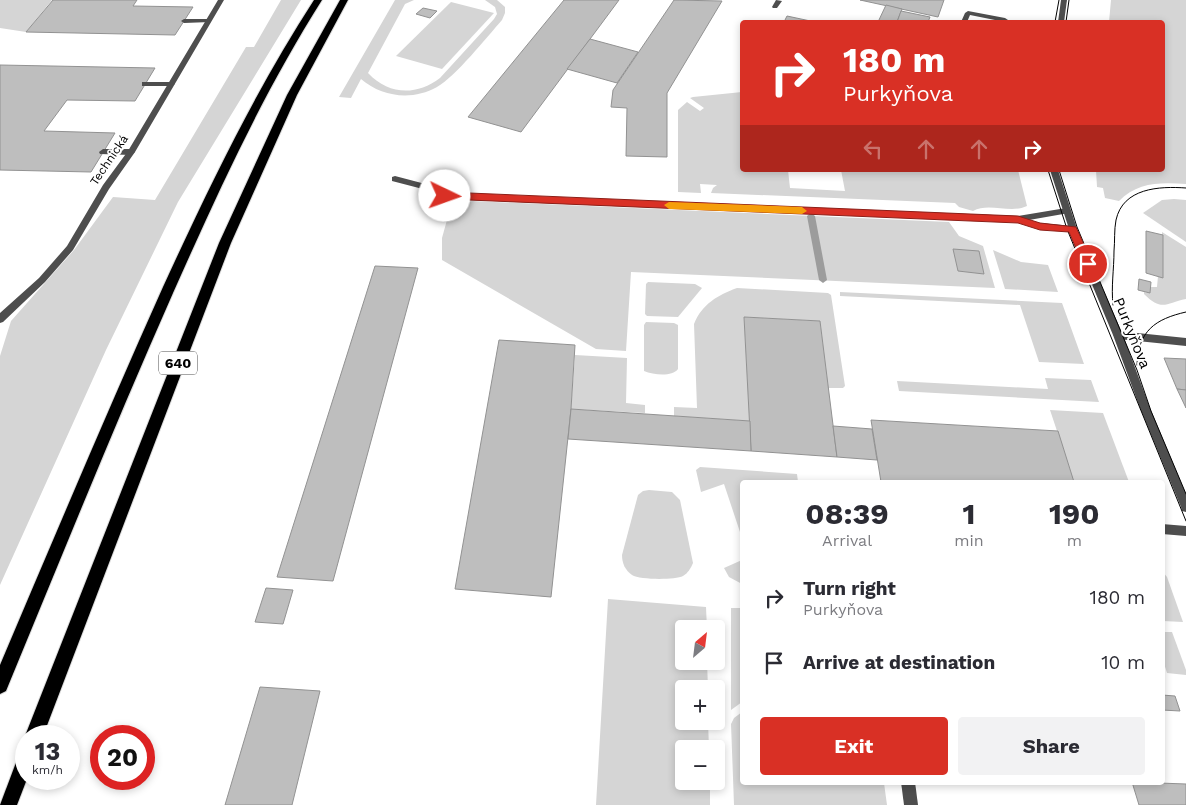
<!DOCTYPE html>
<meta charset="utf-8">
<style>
:root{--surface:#fff;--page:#f2f2f3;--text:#2b2b33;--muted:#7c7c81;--accent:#d93025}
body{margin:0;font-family:"Work Sans",sans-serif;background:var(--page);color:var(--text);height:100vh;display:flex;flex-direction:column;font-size:19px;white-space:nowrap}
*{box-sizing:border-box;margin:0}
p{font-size:16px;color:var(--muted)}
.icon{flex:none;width:28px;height:28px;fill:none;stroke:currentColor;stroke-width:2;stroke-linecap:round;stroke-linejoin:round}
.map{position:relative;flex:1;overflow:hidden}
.side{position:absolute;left:740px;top:480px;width:425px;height:305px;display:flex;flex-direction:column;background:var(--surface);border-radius:5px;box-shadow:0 2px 8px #0003}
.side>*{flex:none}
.banner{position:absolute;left:740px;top:20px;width:425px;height:152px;border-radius:5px;box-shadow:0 2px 8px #0003;background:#d93025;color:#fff;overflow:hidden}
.needle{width:32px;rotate:28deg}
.fabs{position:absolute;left:675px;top:620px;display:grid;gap:10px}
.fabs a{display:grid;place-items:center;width:50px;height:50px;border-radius:5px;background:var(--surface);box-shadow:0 2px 8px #0003;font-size:25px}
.speed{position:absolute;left:15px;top:725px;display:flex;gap:10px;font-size:25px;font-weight:700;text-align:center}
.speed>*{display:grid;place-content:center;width:65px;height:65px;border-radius:50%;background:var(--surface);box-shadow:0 2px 8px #0003;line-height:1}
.speed small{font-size:12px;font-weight:400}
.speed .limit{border:8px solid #d22;background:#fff;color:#111}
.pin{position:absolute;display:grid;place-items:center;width:42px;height:42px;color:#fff;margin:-21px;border:2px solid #fff;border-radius:50%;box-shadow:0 1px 5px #0007}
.me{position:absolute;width:55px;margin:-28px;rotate:93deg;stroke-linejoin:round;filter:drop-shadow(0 0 4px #0008)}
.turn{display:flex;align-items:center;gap:18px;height:105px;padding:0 20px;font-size:22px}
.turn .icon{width:65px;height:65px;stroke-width:2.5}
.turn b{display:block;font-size:35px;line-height:42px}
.lanes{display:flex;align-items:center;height:48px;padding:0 20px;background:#0003;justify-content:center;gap:25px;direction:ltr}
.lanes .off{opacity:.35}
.eta{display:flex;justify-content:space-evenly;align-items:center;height:85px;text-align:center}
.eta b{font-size:30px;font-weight:700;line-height:35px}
.cta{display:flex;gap:10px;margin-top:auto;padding:10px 20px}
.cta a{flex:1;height:58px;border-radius:5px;background:var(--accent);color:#fff;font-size:20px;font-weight:700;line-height:58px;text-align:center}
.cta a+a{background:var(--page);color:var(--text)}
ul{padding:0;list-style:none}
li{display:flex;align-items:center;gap:15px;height:65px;padding:0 20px}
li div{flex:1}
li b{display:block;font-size:19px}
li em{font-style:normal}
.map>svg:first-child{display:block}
.green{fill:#d5d5d5}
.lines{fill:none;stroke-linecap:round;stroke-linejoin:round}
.stream{fill:#9c9c9c;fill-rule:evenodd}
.building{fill:#bebebe;stroke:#929292}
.trunk-casing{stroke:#dbdbdb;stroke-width:2}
.service{fill:#4e4e4e;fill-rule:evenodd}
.minor{fill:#4e4e4e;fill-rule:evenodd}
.tertiary{fill:#4e4e4e;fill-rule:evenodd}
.trunk{fill:#000;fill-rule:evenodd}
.tram{stroke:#000;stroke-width:1}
.route{fill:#d93025;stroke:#8d1f18}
.slow{fill:#f59e0b}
.labels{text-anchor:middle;stroke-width:4;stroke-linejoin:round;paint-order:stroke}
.far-street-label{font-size:12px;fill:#000;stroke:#fff}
.shield{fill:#fff;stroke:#4c4c4c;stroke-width:1}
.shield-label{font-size:14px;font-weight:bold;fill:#000}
.street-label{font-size:15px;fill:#000;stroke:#fff}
</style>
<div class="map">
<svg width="1186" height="805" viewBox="0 0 1186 805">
<rect width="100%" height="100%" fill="#fff"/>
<!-- green -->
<g class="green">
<polygon points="0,0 52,0 26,32 0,28"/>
<polygon points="281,0 301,0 178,202 106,350 0,585 0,356 11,321 74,250 113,197 155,200 246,47 254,47"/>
<path d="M395 0H414L405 4 368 73C389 95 416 96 440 78L494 19 497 14 495 7 485 0H497L505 7V13L502 20C487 37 455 77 437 87 412 101 382 97 361 79L351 98 339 97Z"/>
<path d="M1111 0H1186V184C1161 182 1137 182 1119 201L1105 198 1103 188 1097 187 1096 170H1162V22H1109Z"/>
<polygon points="451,2 494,13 442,69 396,56"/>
<path d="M742 92V170H788L790 188 845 191 841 170H1018L1027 206C1010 214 989 202 973 211L959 207 955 203 711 193 713 188 717 185 700 184 701 193 678 192V110L687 102 700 111 704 108 690 98 693 97Z"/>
<polygon points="1174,199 1186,200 1186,242 1143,213 1162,200"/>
<polygon points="473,201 949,222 959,236 983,246 995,288 631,272 626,351 596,349 442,260 442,238 450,209 459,204"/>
<path d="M1162 232 1186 247V299C1166 303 1162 312 1144 294V292L1150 293V287H1157L1158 276 1163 277Z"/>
<polygon points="993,250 1021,262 1048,265 1058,292 1005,289"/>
<polygon points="648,282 695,284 702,288 678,317 647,316 645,314 646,284"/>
<path d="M737 288 828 293 831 295 845 386 843 388H828L820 321 744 317 750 421 674 416V407L697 408 694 324C702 304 718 295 737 288Z"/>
<polygon points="840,292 1062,303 1084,364 1039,362 1020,305 840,296"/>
<path d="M646 322 674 323 678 325V369C672 377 654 375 644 371V325Z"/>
<polygon points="575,355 627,358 626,403 645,405 645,413 571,409"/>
<polygon points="1045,378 1091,380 1099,402 899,391 897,381 1048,389"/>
<polygon points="1050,410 1103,413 1129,482 1074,482"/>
<polygon points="700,467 797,474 798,482 742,482 742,538 724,484 701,492 696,470"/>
<path d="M649 490 672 492 680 500 693 563C691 568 688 573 683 576 675 580 640 580 632 575 625 570 622 563 622 555L638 495 643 491Z"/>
<polygon points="742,560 742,584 729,577 724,568"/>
<polygon points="1162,571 1167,577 1183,622 1163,621"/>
<polygon points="608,599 706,607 707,629 684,629 684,661 707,661 708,689 684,689 684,721 708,721 709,749 684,749 684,781 710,781 710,805 596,805"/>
<polygon points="731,608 742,608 742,702 731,710"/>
<polygon points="1165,632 1172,632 1186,670 1186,675 1167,673 1163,660"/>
<polygon points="742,712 742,782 884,783 887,805 734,805 731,724 734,718"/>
</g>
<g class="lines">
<!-- stream -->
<polygon class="stream" points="811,213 815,216 827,280 823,283 819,280 807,216"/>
</g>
<!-- building -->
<g class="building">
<polygon points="53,0 137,0 133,6 193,7 175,35 26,32"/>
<polygon points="564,0 619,0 521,132 468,117"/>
<polygon points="674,0 722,1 667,93 667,157 626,156 627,108 611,107 613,90"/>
<polygon points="860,0 944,0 938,17"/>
<polygon points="886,5 902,9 897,22 878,22"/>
<polygon points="423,8 437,11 430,18 416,14"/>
<polygon points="901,11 930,17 928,22 897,22"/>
<polygon points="787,16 815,22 784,22"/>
<polygon points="590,39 638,52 617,83 567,69"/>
<polygon points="0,65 155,68 135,101 67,100 44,131 115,133 91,172 0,170"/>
<polygon points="1146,231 1163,235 1163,278 1146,273"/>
<polygon points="953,249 979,251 984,274 958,271"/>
<polygon points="375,266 418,268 333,581 277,577"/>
<polygon points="1139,279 1151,282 1150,293 1138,290"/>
<polygon points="744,317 820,321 837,457 751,451"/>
<polygon points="499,340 575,345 571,409 551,597 455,589"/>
<polygon points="1164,358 1186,359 1186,390 1177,389"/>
<polygon points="1177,389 1186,390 1186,408"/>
<polygon points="571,409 750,421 751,451 568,439"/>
<polygon points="871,420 1058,431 1074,482 881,482"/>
<polygon points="833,426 872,429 877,460 837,457"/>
<polygon points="266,588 293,590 283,624 255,622"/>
<polygon points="260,687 320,691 292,805 225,805"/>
<polygon points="1162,695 1175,696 1180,711 1162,710"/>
<polygon points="1132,782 1186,784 1186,805 1139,805"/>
</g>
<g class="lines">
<!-- trunk casing -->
<g class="trunk-casing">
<g id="trunk">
<path d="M314 0H322C263 93 218 192 173 293 115 424 61 558 6 691L0 694V665C54 538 107 412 163 287 208 189 255 91 314 0Z"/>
<polygon points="340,0 348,0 297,95 231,243 43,736 26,736 26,739 25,736 219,243 287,95"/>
<polygon points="26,749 27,779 17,805 0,805 20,752"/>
</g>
</g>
<!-- service -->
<g class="service">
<polygon points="776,0 782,1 777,8 773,8 772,7"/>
<polygon points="968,11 1005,18 1008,20 1005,22 970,15 967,22 961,22 965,13"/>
<polygon points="208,19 210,20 210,22 184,23 181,21 184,19"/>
<polygon points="142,82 171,82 175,84 171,86 142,86"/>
<polygon points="103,149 131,149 135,152 131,155 100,154 99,152"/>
<polygon points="395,176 452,191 456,194 1018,216 1066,208 1070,211 1069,213 1029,220 1040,223 1073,226 1077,229 1073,232 1040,229 1017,222 445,199 442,198 442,194 392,181 392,177"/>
<polygon points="1162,524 1186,526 1186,536 1162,534"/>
<polygon points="901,782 915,782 918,805 904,805"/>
</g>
<!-- minor -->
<g class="minor">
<polygon points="218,0 224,0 135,152 109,189 73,250 45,282 3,322 0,323 0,313 39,278 67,246 103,185 128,151"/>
<polygon points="1118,331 1186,338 1186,346 1118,339 1113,335"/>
</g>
<!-- tertiary -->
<g class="tertiary">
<polygon points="1061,0 1067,0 1064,22 1058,22"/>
<polygon points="1050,170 1058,170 1077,229 1123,335 1150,408 1186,494 1186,512 1182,511 1181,507 1140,408 1113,335 1069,229"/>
</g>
<!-- trunk -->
<use href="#trunk" class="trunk"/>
<!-- tram -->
<g class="tram">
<polyline points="1055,22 1059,0"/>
<polyline points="1066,22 1069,0"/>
<polyline points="1048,170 1067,229 1186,521"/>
<polyline points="1059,170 1077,227 1137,370 1151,411 1186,494"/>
<path d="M1113 305C1111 287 1114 269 1114 251 1115 241 1114 230 1116 220 1123 188 1159 186 1186 188"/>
<path d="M1137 365C1138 331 1155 319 1186 312"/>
</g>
</g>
<!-- route -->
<polygon class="route" points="445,192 1018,216 1040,223 1076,227 1093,264 1088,268 1084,267 1069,232 1040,230 1018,223 445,199 440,196"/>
<!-- slow -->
<polygon class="slow" points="669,202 802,207 807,211 802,214 669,209 664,205"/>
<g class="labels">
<!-- far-street labels -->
<g class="far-street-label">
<text transform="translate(109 160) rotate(-56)" y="4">Technická</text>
</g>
<!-- shield labels -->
<rect class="shield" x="159" y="351.5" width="38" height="23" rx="4"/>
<g class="shield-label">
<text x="178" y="368">640</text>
</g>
<!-- street labels -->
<g class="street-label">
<text transform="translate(1132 333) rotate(68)" y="5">Purkyňova</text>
</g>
</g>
</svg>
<div class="fabs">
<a><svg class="needle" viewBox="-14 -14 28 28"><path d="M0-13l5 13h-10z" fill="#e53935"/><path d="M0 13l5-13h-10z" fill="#7c7c81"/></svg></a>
<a>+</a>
<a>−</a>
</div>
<div class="speed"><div>13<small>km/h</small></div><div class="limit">20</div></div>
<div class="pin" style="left:1088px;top:264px;background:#d93025"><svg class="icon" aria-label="arrive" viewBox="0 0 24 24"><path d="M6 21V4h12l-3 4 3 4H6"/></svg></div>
<svg class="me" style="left:445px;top:196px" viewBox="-20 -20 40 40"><circle r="19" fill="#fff"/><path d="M0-13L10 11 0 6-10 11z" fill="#d93025"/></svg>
<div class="banner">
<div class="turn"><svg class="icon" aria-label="right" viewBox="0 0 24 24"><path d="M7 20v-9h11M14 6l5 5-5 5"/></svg><div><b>180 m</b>Purkyňova</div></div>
<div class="lanes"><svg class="icon off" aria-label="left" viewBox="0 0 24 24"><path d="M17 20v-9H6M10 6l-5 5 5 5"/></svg><svg class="icon off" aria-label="ahead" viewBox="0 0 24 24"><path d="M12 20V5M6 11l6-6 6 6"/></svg><svg class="icon off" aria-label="ahead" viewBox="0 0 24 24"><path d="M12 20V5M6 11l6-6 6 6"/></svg><svg class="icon" aria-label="right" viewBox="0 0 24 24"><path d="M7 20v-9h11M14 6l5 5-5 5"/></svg></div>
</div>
<section class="side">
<div class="eta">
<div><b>08:39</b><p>Arrival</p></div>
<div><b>1</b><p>min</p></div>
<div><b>190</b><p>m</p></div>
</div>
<ul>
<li><svg class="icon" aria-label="right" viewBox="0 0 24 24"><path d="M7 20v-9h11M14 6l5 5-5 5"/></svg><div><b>Turn right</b><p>Purkyňova</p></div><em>180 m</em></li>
<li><svg class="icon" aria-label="arrive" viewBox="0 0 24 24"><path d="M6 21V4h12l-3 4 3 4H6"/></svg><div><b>Arrive at destination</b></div><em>10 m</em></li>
</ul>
<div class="cta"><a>Exit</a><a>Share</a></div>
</section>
</div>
